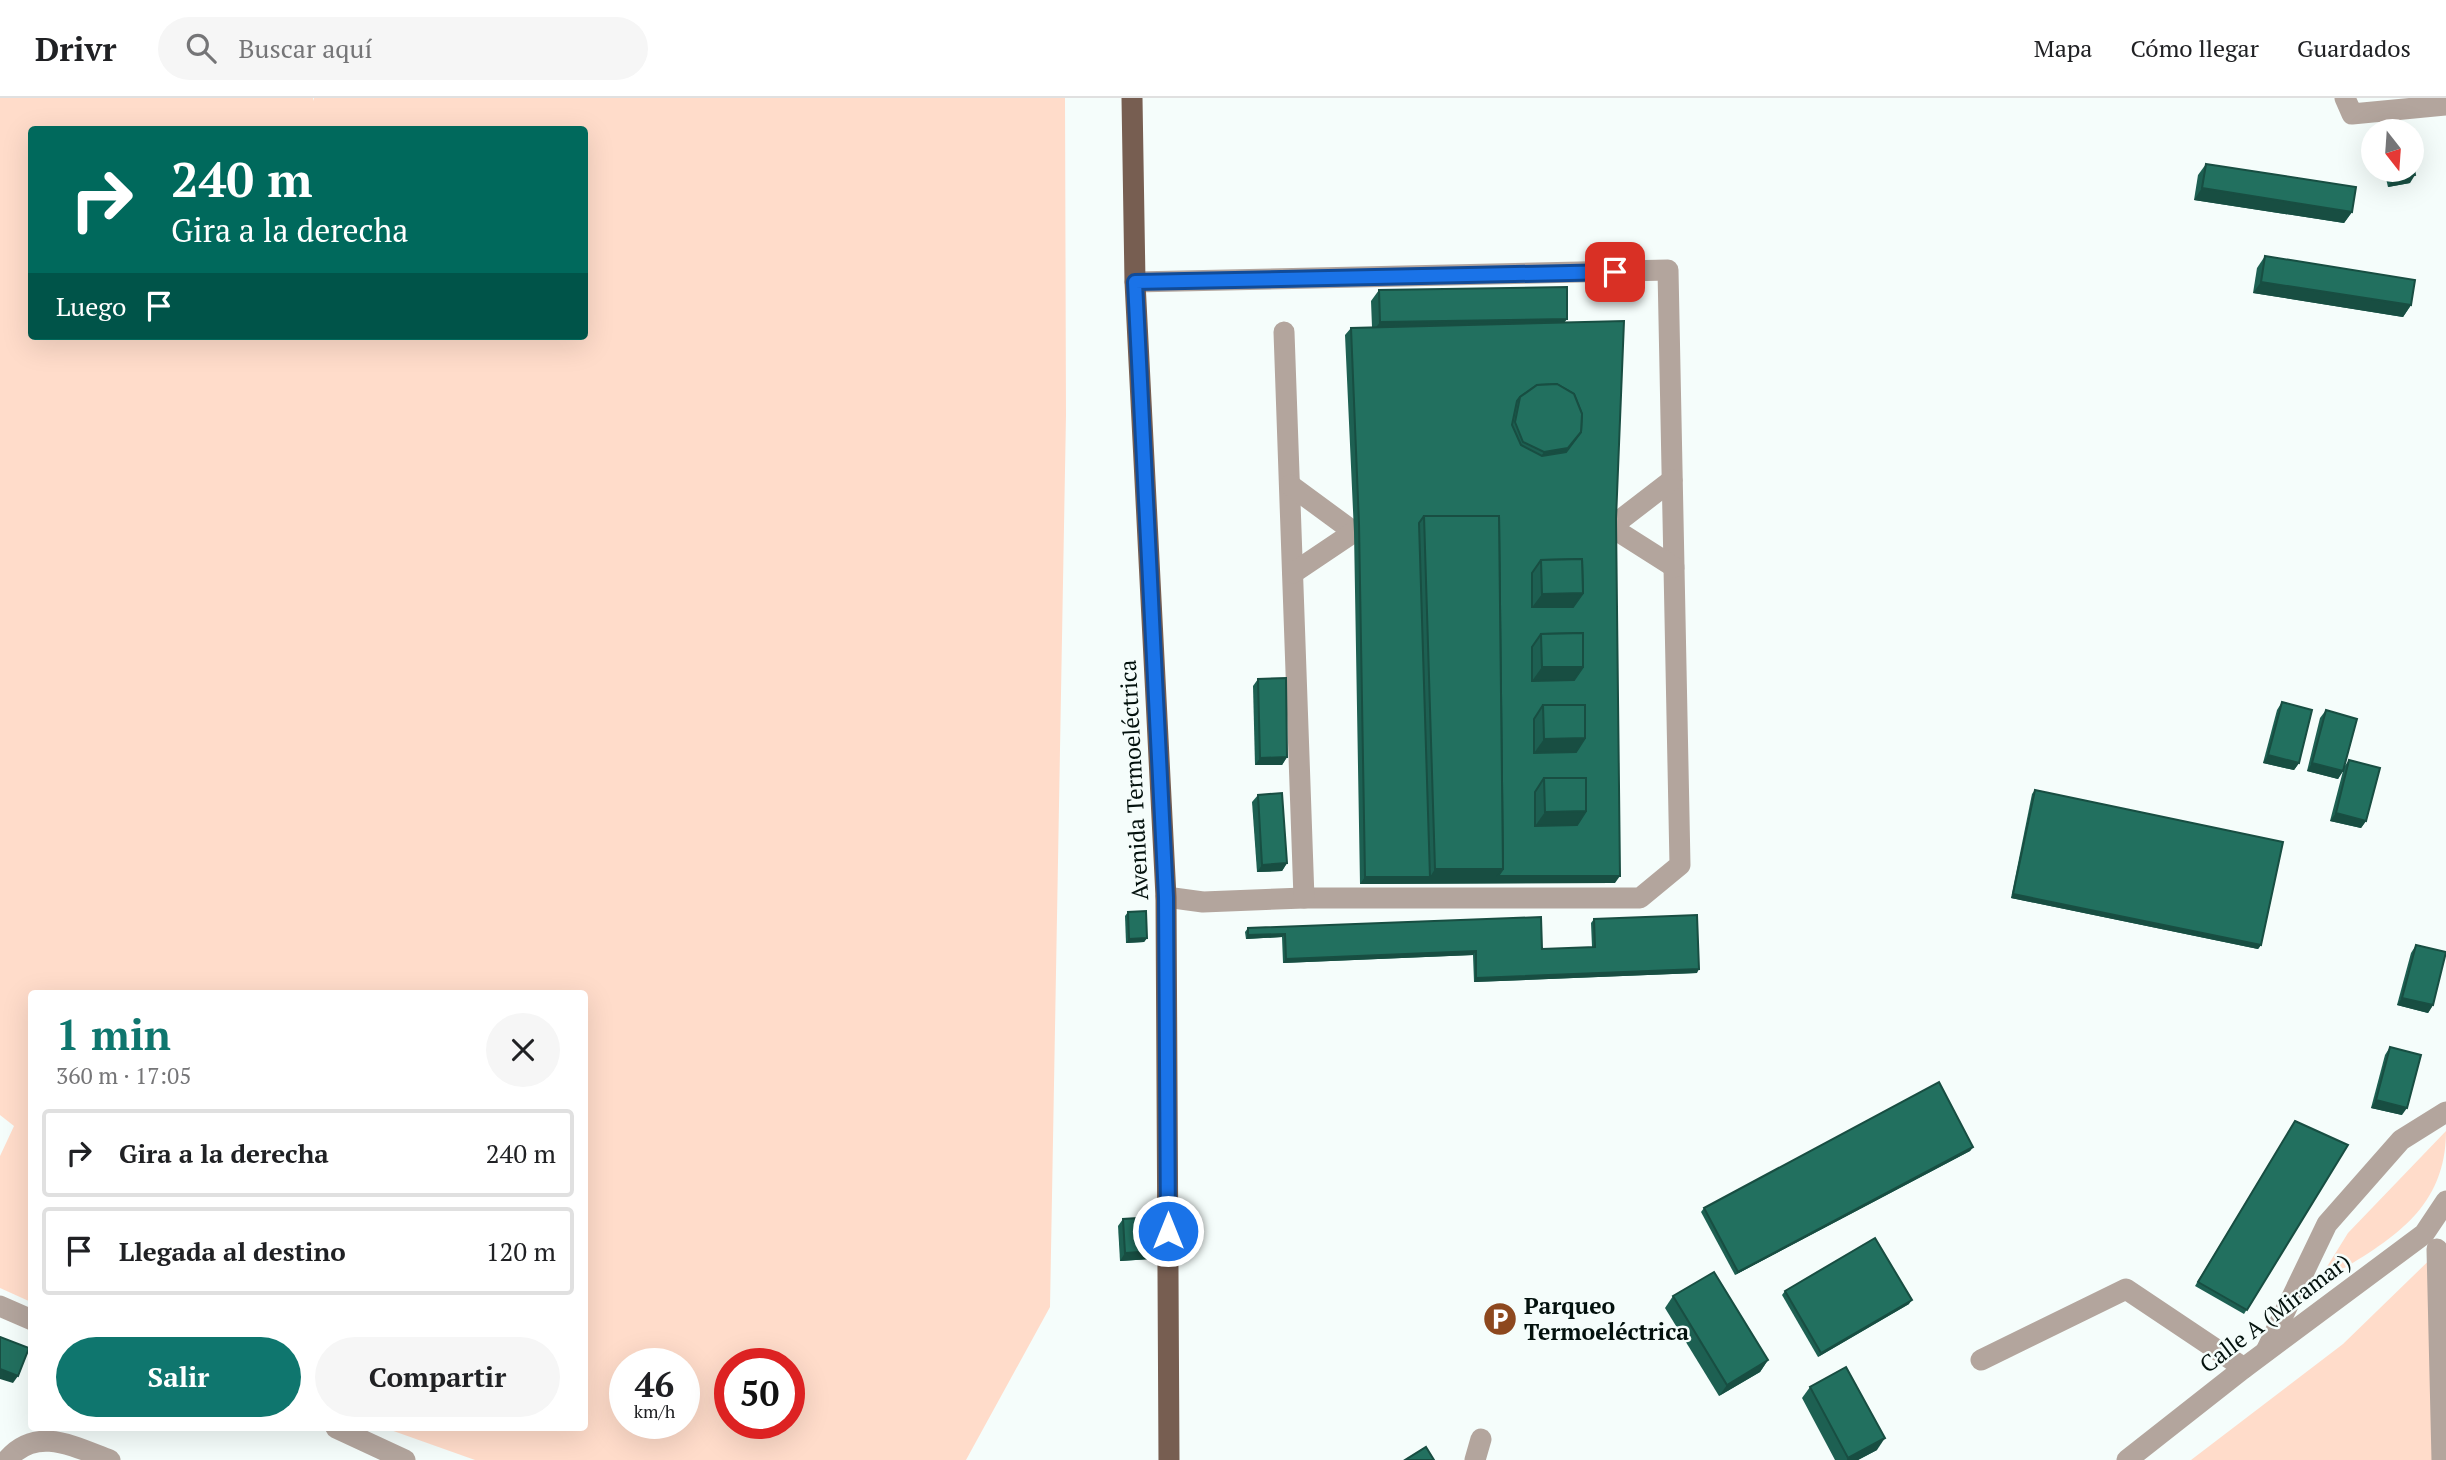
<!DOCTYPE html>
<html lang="es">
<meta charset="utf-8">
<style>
:root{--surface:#fff;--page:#f6f6f6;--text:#202124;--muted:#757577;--line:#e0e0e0;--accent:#0f766e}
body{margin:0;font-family:"PT Serif",serif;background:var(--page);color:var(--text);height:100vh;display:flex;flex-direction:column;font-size:26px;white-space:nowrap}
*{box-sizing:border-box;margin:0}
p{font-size:23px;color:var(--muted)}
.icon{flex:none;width:38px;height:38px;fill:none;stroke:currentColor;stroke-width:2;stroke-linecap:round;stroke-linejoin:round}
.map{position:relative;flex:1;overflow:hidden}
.panel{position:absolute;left:28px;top:892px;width:560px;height:441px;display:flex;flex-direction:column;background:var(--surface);border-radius:7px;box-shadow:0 7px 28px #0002}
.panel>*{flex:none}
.top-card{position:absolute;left:28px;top:28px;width:560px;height:214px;border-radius:7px;box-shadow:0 7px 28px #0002;background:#00695c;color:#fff;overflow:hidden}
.needle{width:46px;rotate:163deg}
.buttons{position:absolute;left:2361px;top:21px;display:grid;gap:14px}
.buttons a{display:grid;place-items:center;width:63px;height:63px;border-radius:50%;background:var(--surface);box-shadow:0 7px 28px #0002;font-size:35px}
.speed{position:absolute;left:609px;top:1250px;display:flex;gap:14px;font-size:35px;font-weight:700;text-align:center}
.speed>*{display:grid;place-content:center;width:91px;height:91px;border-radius:50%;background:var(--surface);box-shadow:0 7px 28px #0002;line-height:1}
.speed small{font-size:18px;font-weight:400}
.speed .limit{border:10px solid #d22;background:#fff;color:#111}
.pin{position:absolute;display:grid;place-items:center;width:60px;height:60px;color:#fff;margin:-30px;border-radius:14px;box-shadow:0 4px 10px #0006}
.me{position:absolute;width:77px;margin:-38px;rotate:0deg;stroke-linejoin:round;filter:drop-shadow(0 0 5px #0008)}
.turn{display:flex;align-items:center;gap:24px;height:147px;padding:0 28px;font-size:32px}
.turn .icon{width:91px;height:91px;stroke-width:2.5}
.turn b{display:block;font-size:49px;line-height:60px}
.then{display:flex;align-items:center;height:66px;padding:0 28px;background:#0003;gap:14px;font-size:26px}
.round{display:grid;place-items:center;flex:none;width:74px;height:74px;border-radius:37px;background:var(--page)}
.summary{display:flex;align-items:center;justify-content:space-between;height:119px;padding:0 28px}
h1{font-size:42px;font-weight:700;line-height:52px;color:var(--accent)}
.action{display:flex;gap:14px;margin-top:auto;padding:14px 28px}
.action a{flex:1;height:80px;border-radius:42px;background:var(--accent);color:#fff;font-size:28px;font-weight:700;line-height:80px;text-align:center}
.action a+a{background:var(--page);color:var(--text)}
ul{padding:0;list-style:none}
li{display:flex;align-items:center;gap:21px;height:88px;margin:0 14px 10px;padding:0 14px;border:4px solid var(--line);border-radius:7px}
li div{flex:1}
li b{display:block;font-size:26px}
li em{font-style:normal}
header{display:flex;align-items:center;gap:42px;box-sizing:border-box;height:98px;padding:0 35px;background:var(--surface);border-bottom:2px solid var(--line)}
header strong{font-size:33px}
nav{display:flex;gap:38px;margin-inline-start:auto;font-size:24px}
.search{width:490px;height:63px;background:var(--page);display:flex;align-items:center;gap:18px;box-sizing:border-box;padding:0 24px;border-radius:38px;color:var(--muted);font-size:26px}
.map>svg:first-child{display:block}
.green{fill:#ffdcca;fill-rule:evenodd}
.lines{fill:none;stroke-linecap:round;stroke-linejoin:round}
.minor{stroke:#b3a59d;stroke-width:21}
.major{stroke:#775e51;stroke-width:21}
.wall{fill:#1d6052}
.shaded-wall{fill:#184e42}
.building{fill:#22705f;stroke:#184e42;stroke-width:2;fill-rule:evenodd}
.route-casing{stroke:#114b97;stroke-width:18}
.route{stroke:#1a73e8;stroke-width:12}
.labels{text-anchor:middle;stroke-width:5;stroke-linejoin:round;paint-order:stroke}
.street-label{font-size:23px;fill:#03110d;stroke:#f5fdfb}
.poi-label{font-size:23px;font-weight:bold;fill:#03110d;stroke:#f5fdfb;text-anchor:start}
</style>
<header>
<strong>Drivr</strong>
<div class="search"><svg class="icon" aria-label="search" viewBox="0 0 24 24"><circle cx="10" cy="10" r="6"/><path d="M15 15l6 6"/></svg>Buscar aquí</div>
<nav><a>Mapa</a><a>Cómo llegar</a><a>Guardados</a></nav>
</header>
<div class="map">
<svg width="2446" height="1362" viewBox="0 0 2446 1362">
<rect width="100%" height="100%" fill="#f5fdfb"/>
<!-- green -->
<g class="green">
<path d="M0 0H313V3L314 0H1065L1066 317 1050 1209 966 1362H475L385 1330H584V896H32L31 1204 0 1190V1058L14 1028 0 1017ZM32 32H584V238H32ZM625 1265H684V1325H625ZM730 1265H789V1325H730Z"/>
<path d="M2446 1033C2446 1119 2379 1148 2315 1188L2348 1135Z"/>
<polygon points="2446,1146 2446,1362 2191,1362 2343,1246"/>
</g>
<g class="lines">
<!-- minor -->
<g class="minor">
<polyline points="2345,0 2352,16 2446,7"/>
<polyline points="1135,184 1668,172 1680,767 1640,800 1304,800 1203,804 1166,799"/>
<polyline points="1284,234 1304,800"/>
<polyline points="1290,387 1354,434 1381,434"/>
<polyline points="1588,429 1611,429 1672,382"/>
<polyline points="1611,429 1674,469"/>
<polyline points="1293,475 1354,434"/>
<polyline points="2437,1151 2442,1362"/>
<polyline points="0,1208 32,1222"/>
<polyline points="2266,1253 2327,1126 2401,1042 2446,1014"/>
<polyline points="1981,1262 2126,1191 2244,1270"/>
<polyline points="336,1330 405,1362"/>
<path d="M7 1362C36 1327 75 1349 110 1362"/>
<polyline points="1475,1362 1481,1341"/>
<polyline points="2127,1362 2244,1270 2424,1136 2446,1103"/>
</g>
<!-- major -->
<polyline class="major" points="1132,0 1135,184 1166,799 1169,1362"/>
</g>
<!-- wall -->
<g class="wall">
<polygon points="2206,66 2352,114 2344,125 2194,102 2198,77"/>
<polygon points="2384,72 2412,72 2410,85 2388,89"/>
<polygon points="2265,158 2411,207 2403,219 2253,195 2257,170"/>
<polygon points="1379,192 1564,225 1616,421 1615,785 1360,786 1354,434 1345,237 1351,230 1372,229 1371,203"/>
<polygon points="1258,581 1287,659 1282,667 1255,667 1253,588"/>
<polygon points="2282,604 2299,665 2294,672 2263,665 2277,612"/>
<polygon points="2326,612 2344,669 2349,662 2366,723 2361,730 2330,723 2343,673 2338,681 2307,673 2320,620"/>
<polygon points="2035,692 2261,847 2258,851 2011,800 2032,696"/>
<polygon points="1258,697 1287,765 1282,773 1257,774 1252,704"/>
<polygon points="1128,814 1147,840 1144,844 1126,845 1125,818"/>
<polygon points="1594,821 1697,875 1474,884 1473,857 1283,865 1282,839 1246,841 1245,834 1248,830 1542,851 1592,849 1591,825"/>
<polygon points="2416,847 2433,907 2428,915 2397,907 2411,855"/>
<polygon points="2390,949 2402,1017 2371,1010 2385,957"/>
<polygon points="2295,1023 2348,1047 2244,1216 2195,1188"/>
<polygon points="1973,1049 1970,1053 1735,1177 1701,1114 1704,1110"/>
<polygon points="1123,1121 1156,1153 1151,1161 1120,1163 1118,1128"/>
<polygon points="1785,1193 1909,1206 1818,1259 1782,1197"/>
<polygon points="1673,1198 1768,1262 1760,1274 1719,1298 1665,1210"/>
<polygon points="1810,1289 1877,1352 1858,1362 1835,1362 1802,1300"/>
</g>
<!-- shaded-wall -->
<g class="shaded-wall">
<polygon points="2415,77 2410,85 2388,89 2393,81"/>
<polygon points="2202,90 2352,114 2344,125 2194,102"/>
<polygon points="2261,184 2411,207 2403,219 2253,195"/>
<polygon points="1567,221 1559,232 1372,235 1380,224"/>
<polygon points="1568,350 1560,362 1536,366 1544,354"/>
<polygon points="1583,495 1568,516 1527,516 1542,496"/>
<polygon points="1542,569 1583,569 1568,590 1527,590"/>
<polygon points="1585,640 1571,661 1529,662 1544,641"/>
<polygon points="2268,657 2299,665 2294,672 2263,665"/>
<polygon points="1287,659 1282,667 1255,667 1260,660"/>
<polygon points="2312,665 2343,673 2338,681 2307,673"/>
<polygon points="1586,713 1572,734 1530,735 1545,714"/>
<polygon points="2336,715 2366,723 2361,730 2330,723"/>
<polygon points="1287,765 1282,773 1257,774 1262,767"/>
<polygon points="1435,771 1503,771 1620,778 1615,785 1360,786 1365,779 1430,779"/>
<polygon points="2013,796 2261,847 2258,851 2011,800"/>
<polygon points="1285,836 1282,839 1246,841 1248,837"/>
<polygon points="1147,840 1144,844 1126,845 1129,841"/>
<polygon points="1476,853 1473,857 1283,865 1286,861"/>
<polygon points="1699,871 1697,875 1474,884 1476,880"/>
<polygon points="2402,900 2433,907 2428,915 2397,907"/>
<polygon points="2376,1002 2407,1010 2402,1017 2371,1010"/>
<polygon points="1973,1049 1970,1053 1735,1177 1738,1174"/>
<polygon points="1156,1153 1151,1161 1120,1163 1125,1155"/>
<polygon points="1912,1202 1909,1206 1818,1259 1821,1255"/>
<polygon points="1768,1262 1760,1274 1719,1298 1727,1287"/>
<polygon points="0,1271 18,1278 13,1285 0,1281"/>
<polygon points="1885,1340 1877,1352 1858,1362 1847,1362 1848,1360"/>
</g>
<!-- building -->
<g class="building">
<polygon points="2412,59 2415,77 2393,81 2391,72 2412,72"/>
<polygon points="2206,66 2356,89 2352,114 2202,90"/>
<polygon points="2265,158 2415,182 2411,207 2261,184"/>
<polygon points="1567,189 1567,221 1380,224 1379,192"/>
<path d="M1624 223 1616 421 1620 778H1498L1503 771 1499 418H1424L1419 425 1430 779H1365L1359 426 1351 230ZM1557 286 1574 296 1582 316 1581 334 1566 354 1542 358 1521 347 1512 327 1517 303 1520 299 1537 287ZM1582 461 1583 495 1573 509H1532V475L1541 462ZM1583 535V569L1574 582 1532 583V549L1541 536ZM1543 607H1585V640L1576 654 1534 655V621ZM1544 680H1586V713L1577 727 1535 728V694Z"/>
<polygon points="1557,286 1574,296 1582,316 1581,334 1568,350 1544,354 1523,344 1515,324 1520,299 1537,287"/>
<polygon points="1424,418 1499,418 1503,771 1435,771"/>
<polygon points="1582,461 1583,495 1542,496 1541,462"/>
<polygon points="1583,535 1583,569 1542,569 1541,536"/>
<polygon points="1286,580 1287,659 1260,660 1258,581"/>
<polygon points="2282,604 2312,612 2299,665 2268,657"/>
<polygon points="1543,607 1585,607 1585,640 1544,641"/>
<polygon points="2326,612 2357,621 2343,673 2312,665"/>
<polygon points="2349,662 2380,670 2366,723 2336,715"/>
<polygon points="1544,680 1586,680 1586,713 1545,714"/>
<polygon points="2035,692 2283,744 2261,847 2013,796"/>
<polygon points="1282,695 1287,765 1262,767 1258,697"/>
<polygon points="1146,813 1147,840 1129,841 1128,814"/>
<polygon points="1697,817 1699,871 1476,880 1476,853 1286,861 1285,836 1248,837 1248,830 1541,819 1542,851 1595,849 1594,821"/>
<polygon points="2416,847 2446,854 2433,907 2402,900"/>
<polygon points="2390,949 2421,957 2407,1010 2376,1002"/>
<polygon points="1939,984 1973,1049 1738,1174 1704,1110"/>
<polygon points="2295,1023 2348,1047 2247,1212 2198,1184"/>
<polygon points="1154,1119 1156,1153 1125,1155 1123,1121"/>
<polygon points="1875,1140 1912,1202 1821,1255 1785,1193"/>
<polygon points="1714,1174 1768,1262 1727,1287 1673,1198"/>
<polygon points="0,1239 29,1250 18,1278 0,1271"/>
<polygon points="1846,1269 1885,1340 1848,1360 1810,1289"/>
<polygon points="1426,1349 1434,1362 1405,1362"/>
</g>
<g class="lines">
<!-- route casing -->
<g class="route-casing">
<polyline id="route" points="1168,1133 1166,799 1135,184 1615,174"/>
</g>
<!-- route -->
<use href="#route" class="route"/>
</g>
<!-- icons -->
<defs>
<g id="parking-disc" transform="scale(1.75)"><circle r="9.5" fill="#8d481e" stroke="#f5fdfb"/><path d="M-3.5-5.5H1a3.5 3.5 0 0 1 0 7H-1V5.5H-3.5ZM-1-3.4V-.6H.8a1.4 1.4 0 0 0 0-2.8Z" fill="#fff"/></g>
</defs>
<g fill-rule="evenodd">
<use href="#parking-disc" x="1500" y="1221"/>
</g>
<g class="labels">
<!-- street labels -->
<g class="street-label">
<text transform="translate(1134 682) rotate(-93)" y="8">Avenida Termoeléctrica</text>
<text transform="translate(2275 1215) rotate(-37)" y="8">Calle A (Miramar)</text>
</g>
<!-- poi labels -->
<g class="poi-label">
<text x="1524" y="1216">Parqueo<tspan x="1524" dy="26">Termoeléctrica</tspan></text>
</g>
</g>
</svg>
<div class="buttons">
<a><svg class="needle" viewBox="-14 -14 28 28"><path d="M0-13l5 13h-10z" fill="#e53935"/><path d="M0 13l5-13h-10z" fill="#757577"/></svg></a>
</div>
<div class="speed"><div>46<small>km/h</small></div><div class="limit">50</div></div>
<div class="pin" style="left:1615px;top:174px;background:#d93025"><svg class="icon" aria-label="arrive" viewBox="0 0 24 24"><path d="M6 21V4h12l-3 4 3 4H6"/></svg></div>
<svg class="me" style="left:1168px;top:1133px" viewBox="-20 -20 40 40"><circle r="17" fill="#1a73e8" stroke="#fff" stroke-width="3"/><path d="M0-11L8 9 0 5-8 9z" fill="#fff"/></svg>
<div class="top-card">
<div class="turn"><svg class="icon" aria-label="right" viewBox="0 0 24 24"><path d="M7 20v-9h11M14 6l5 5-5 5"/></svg><div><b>240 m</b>Gira a la derecha</div></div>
<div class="then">Luego<svg class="icon" aria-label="arrive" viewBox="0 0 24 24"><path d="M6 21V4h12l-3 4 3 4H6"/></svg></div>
</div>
<section class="panel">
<div class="summary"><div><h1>1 min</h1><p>360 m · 17:05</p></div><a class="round"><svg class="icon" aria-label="close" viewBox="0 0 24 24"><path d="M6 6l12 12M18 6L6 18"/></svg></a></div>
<ul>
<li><svg class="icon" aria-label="right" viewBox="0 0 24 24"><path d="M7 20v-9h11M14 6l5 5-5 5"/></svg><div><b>Gira a la derecha</b></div><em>240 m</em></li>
<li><svg class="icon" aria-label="arrive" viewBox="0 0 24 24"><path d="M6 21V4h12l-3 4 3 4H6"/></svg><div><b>Llegada al destino</b></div><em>120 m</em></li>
</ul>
<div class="action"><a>Salir</a><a>Compartir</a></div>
</section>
</div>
